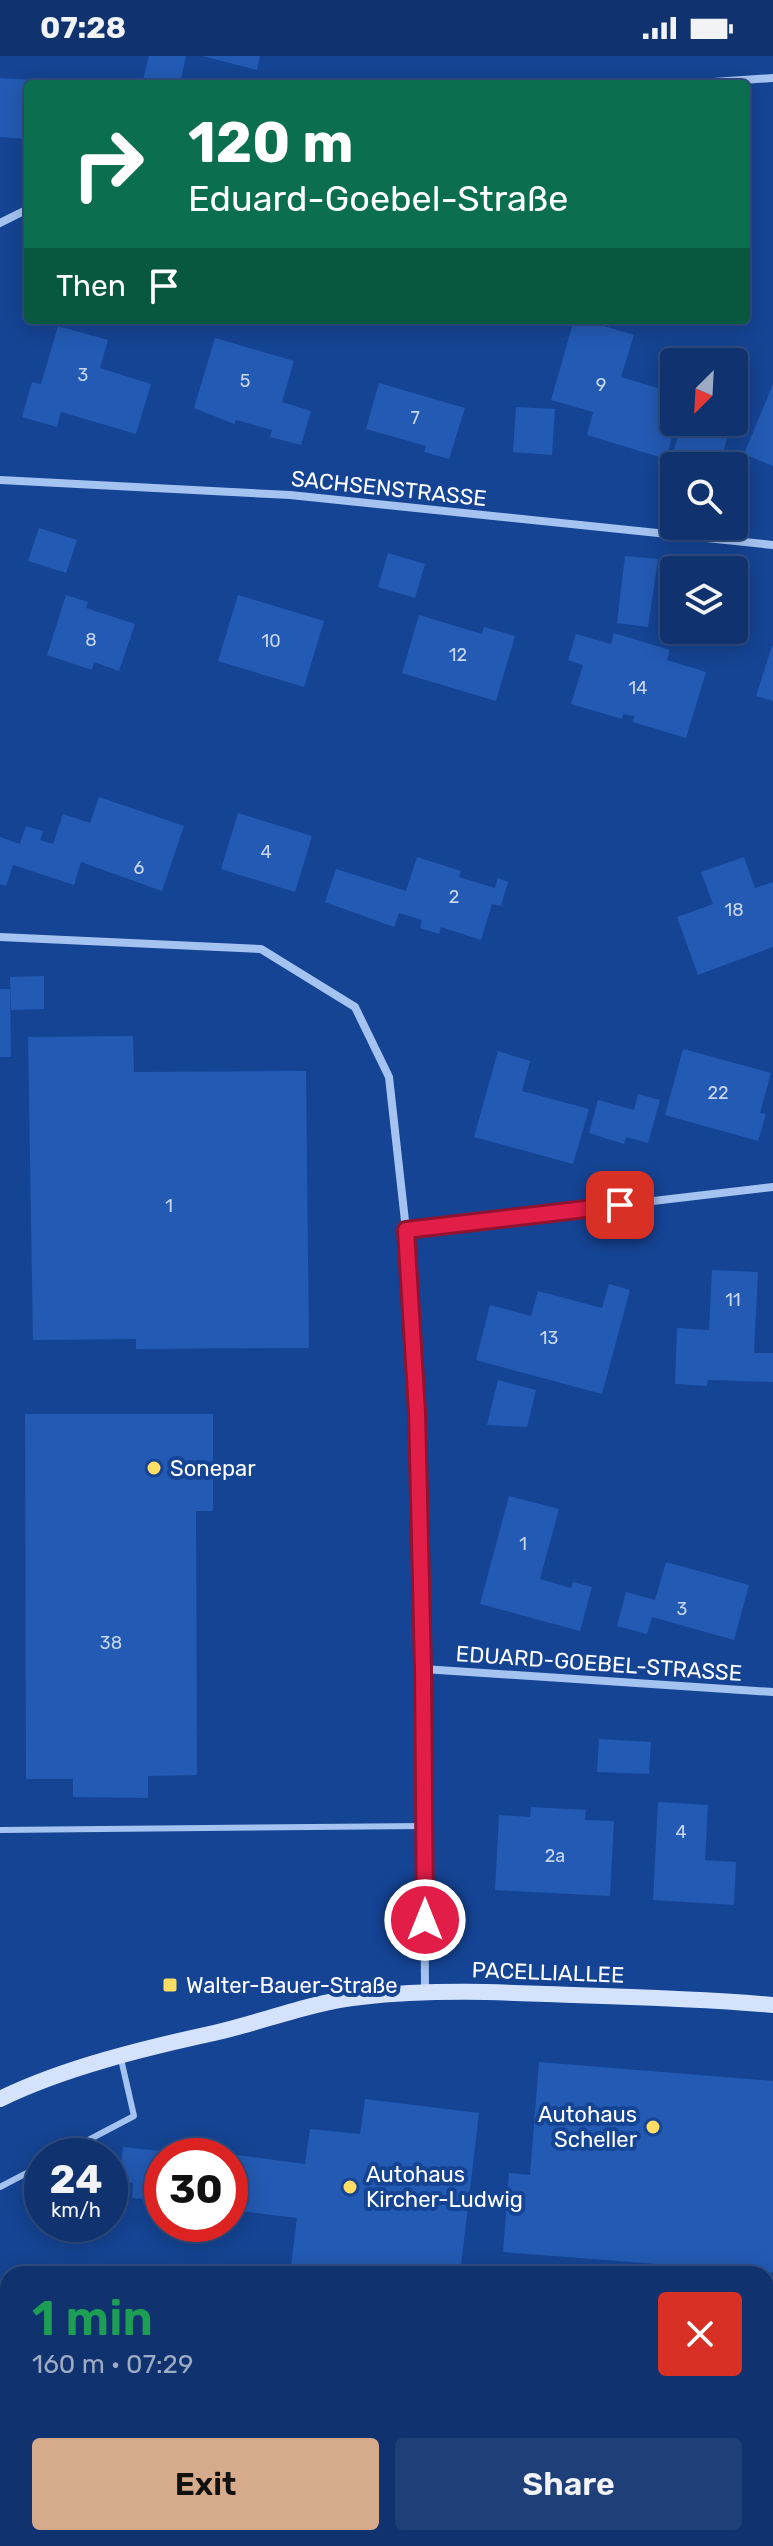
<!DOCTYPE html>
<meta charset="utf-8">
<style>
:root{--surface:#10336f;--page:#1e3f77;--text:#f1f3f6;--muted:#9caac3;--line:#304e82;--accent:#d6ab8b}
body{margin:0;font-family:Rubik,sans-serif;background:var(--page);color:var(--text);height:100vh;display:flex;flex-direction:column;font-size:30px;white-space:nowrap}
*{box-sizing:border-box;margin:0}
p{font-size:26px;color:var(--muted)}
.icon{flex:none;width:44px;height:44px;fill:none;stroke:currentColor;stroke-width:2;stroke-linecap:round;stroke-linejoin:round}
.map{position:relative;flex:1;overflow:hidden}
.panel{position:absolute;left:0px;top:2210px;width:774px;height:280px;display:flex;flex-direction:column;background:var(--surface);border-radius:24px 24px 0 0;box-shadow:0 4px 20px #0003,0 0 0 2px var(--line)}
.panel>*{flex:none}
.top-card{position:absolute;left:24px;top:24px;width:726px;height:244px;border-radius:8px;box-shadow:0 4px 20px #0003,0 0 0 2px var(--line);background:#0b6e4f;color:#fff;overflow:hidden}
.needle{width:52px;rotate:204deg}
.tools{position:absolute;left:660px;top:292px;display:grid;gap:16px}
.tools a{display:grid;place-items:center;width:88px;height:88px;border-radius:8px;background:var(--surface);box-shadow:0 4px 20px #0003,0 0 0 2px var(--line);font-size:40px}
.speed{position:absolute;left:24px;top:2082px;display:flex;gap:16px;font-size:40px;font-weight:700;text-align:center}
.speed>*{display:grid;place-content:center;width:104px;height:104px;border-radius:50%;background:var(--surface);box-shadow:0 4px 20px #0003,0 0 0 2px var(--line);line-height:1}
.speed small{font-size:20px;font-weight:400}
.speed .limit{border:12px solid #d22;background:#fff;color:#111}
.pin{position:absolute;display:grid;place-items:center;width:68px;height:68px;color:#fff;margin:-34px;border-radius:16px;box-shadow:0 4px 12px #0006}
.me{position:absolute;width:88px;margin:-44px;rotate:0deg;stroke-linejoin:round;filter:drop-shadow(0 0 6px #0008)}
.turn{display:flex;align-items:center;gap:28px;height:168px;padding:0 32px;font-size:36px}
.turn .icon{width:104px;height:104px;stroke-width:2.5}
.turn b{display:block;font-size:56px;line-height:68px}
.then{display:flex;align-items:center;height:76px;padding:0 32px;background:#0003;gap:16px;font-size:30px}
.round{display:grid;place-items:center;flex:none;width:84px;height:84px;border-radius:8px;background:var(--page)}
.head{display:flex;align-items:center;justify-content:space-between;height:136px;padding:0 32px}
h1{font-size:48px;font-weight:600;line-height:60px;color:#1e9e55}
.primary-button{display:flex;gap:16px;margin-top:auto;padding:16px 32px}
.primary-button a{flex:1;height:92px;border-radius:8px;background:var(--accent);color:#111;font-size:32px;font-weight:600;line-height:92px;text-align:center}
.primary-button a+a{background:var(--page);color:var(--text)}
.status{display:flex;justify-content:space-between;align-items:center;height:56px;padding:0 40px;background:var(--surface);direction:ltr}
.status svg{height:22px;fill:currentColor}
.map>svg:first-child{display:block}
.building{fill:#235ab3}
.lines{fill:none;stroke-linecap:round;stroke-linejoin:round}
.service{stroke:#a5c3f1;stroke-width:6}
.minor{stroke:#a5c3f1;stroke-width:8}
.secondary{stroke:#d4e2fc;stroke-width:16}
.route-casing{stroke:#92132f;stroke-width:20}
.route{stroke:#e11d48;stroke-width:14}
.poi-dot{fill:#ffdd65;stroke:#154494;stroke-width:3}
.labels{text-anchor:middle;stroke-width:8;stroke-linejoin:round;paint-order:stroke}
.number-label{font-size:18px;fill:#c8d6ec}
.street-label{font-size:22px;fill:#fff;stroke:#154494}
.poi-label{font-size:22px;fill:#fff;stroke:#154494;text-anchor:start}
</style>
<div class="status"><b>07:28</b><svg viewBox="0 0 49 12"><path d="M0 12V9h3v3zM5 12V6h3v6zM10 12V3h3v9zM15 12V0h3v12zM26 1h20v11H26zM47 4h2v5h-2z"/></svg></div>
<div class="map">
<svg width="773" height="2490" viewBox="0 0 773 2490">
<rect width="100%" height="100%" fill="#154494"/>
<!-- building -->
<g class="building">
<polygon points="149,0 186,0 181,23 188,25 188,28 142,28"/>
<polygon points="202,0 260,0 257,14"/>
<polygon points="0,22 34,24 33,28 28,28 28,83 0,81"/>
<polygon points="574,264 584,264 634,279 621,321 674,337 674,366 676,366 666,403 587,379 593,356 551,344"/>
<polygon points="58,270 108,284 100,312 151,328 136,378 61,356 57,371 22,361 32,326 41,328"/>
<polygon points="215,282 294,305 282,346 311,355 301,389 270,381 272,374 236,364 234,368 194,352"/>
<polygon points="379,327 465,352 449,403 424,396 426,390 366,373"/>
<polygon points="773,328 773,410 744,398"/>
<polygon points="516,351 555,353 552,399 513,396"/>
<polygon points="682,366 698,372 700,366 732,366 719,410 673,397"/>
<polygon points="39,472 77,484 66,517 28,505"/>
<polygon points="388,497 425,508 415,542 378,531"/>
<polygon points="625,500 658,503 648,571 617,567"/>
<polygon points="66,539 88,546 86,552 135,568 119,615 94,606 92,614 47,599"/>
<polygon points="238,539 324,565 304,631 218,605"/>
<polygon points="419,559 482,578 484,571 515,580 496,645 402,617"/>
<polygon points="614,577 670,594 667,604 706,616 686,682 633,666 634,660 623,658 622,663 571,648 583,609 568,604 576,578 611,588"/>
<polygon points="772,590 773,590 773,645 756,640"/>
<polygon points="99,741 184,770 162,835 81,806 74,829 13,809 6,830 0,828 0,781 20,788 26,770 43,775 40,784 53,788 63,758 90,767"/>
<polygon points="238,757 312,780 295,836 221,813"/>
<polygon points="417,801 461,815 459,821 495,832 498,822 508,826 501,850 492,848 481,884 441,871 439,878 420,872 422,864 399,857 394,871 325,846 336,813 406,835"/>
<polygon points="744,801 755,832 773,826 773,891 698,919 677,861 713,848 701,816"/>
<polygon points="44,920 44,953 11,954 10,921"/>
<polygon points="0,933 10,933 11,1001 0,1001"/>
<polygon points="133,980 134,1016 306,1015 309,1292 136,1293 136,1283 33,1284 28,981"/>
<polygon points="683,993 771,1017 760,1057 766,1058 758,1085 665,1059"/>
<polygon points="498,995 530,1005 522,1035 589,1053 573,1108 474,1081"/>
<polygon points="638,1038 660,1044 648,1087 626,1081 624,1088 589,1077 598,1044 634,1054"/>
<polygon points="712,1214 758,1216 754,1297 773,1297 773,1326 708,1324 707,1330 675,1328 677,1272 709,1274"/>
<polygon points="609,1228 630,1234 602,1338 476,1304 490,1249 531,1260 538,1235 602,1252"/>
<polygon points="498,1324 536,1334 527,1371 487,1369"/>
<polygon points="25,1358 213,1358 213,1455 196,1455 197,1719 148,1720 148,1742 73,1741 73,1723 26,1723"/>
<polygon points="509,1440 559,1453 540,1523 571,1532 573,1526 592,1531 580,1575 480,1548"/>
<polygon points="666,1506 749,1529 734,1584 652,1561 647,1578 617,1570 626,1536 655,1544"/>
<polygon points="599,1683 651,1686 649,1718 597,1716"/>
<polygon points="658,1746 708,1749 705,1804 736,1806 734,1849 653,1844"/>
<polygon points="531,1751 586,1754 585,1764 614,1765 610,1840 495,1834 499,1759 530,1761"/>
<polygon points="539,2006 773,2025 773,2217 503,2196 509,2117 530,2119"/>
<polygon points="365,2043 479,2057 460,2218 290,2218 297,2162 230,2154 230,2098 305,2108 310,2073 360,2078"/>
<polygon points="123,2091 161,2095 152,2144 132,2142 133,2127 119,2125"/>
<polygon points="8,2294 8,2482 62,2482 61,2490 0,2490 0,2299"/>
<polygon points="364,2482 429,2482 428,2490 363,2490"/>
<polygon points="459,2482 605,2482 605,2490 458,2490"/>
</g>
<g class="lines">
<!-- service -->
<g class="service">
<polyline points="0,1774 424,1770"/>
<polyline points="58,2100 134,2060 121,2003"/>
<polyline points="0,2131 42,2109"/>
</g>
<!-- minor -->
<g class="minor">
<polyline points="684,28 773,22"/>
<polyline points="0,167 28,153"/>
<polyline points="0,424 290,439 773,489"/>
<polyline points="0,881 261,893 355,951 389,1021 406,1174 417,1356 423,1613 425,1936"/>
<polyline points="406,1174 773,1131"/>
<polyline points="423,1613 773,1636"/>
</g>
<!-- secondary -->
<path class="secondary" d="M0 2043C63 2012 145 1992 214 1977 263 1966 311 1946 361 1941 432 1933 502 1936 573 1939 640 1941 706 1943 773 1949"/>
</g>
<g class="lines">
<!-- route casing -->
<g class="route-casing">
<polyline id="route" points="425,1864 423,1613 417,1356 406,1174 620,1149"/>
</g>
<!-- route -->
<use href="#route" class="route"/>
</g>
<!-- markers -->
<g class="poi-dot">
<circle cx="154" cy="1412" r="8"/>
<rect x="162" y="1921" width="16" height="16" rx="4"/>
<circle cx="653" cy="2071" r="8"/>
<circle cx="350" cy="2131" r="8"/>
</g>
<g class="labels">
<!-- number labels -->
<g class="number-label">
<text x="83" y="325">3</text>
<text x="245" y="331">5</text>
<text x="601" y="335">9</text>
<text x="415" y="368">7</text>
<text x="91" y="590">8</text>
<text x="271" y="591">10</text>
<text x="458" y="605">12</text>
<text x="638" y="638">14</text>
<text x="266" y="802">4</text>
<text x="139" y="818">6</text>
<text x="454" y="847">2</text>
<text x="734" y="860">18</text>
<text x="718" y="1043">22</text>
<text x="169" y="1156">1</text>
<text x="733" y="1250">11</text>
<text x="549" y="1288">13</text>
<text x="523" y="1494">1</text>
<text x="682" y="1559">3</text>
<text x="111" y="1593">38</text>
<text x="681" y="1782">4</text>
<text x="555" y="1806">2a</text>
</g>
<!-- street labels -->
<g class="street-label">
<text transform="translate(389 432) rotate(6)" y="8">SACHSENSTRASSE</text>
<text transform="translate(599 1607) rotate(4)" y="8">EDUARD-GOEBEL-STRASSE</text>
<text transform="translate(548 1916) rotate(2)" y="8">PACELLIALLEE</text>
</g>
<!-- poi labels -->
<g class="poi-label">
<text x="170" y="1420">Sonepar</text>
<text x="186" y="1937">Walter-Bauer-Straße</text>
<text x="637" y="2066" text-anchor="end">Autohaus<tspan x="637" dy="25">Scheller</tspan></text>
<text x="366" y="2126">Autohaus<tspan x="366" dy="25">Kircher-Ludwig</tspan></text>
</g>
</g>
</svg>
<div class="tools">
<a><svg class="needle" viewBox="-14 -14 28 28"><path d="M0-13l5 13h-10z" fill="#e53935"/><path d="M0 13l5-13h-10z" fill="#9caac3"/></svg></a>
<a><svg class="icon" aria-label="search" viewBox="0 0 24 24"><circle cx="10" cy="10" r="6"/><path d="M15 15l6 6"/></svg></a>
<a><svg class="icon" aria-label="layers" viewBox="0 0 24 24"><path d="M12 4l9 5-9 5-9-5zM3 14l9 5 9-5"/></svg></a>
</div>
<div class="speed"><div>24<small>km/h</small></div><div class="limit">30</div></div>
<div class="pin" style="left:620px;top:1149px;background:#d93025"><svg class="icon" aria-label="arrive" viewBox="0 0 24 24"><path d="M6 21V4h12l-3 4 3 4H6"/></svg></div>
<svg class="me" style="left:425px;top:1864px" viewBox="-20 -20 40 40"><circle r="17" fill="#e11d48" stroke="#fff" stroke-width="3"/><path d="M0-11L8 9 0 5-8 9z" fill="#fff"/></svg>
<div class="top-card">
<div class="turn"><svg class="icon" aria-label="right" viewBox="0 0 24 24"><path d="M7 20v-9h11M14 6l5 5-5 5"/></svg><div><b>120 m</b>Eduard-Goebel-Straße</div></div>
<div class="then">Then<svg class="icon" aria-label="arrive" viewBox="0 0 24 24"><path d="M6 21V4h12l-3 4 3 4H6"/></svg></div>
</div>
<section class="panel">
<div class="head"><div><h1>1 min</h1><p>160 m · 07:29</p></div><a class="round" style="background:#d93025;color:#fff"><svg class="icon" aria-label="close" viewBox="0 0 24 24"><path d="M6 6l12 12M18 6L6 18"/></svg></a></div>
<div class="primary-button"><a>Exit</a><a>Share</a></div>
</section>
</div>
